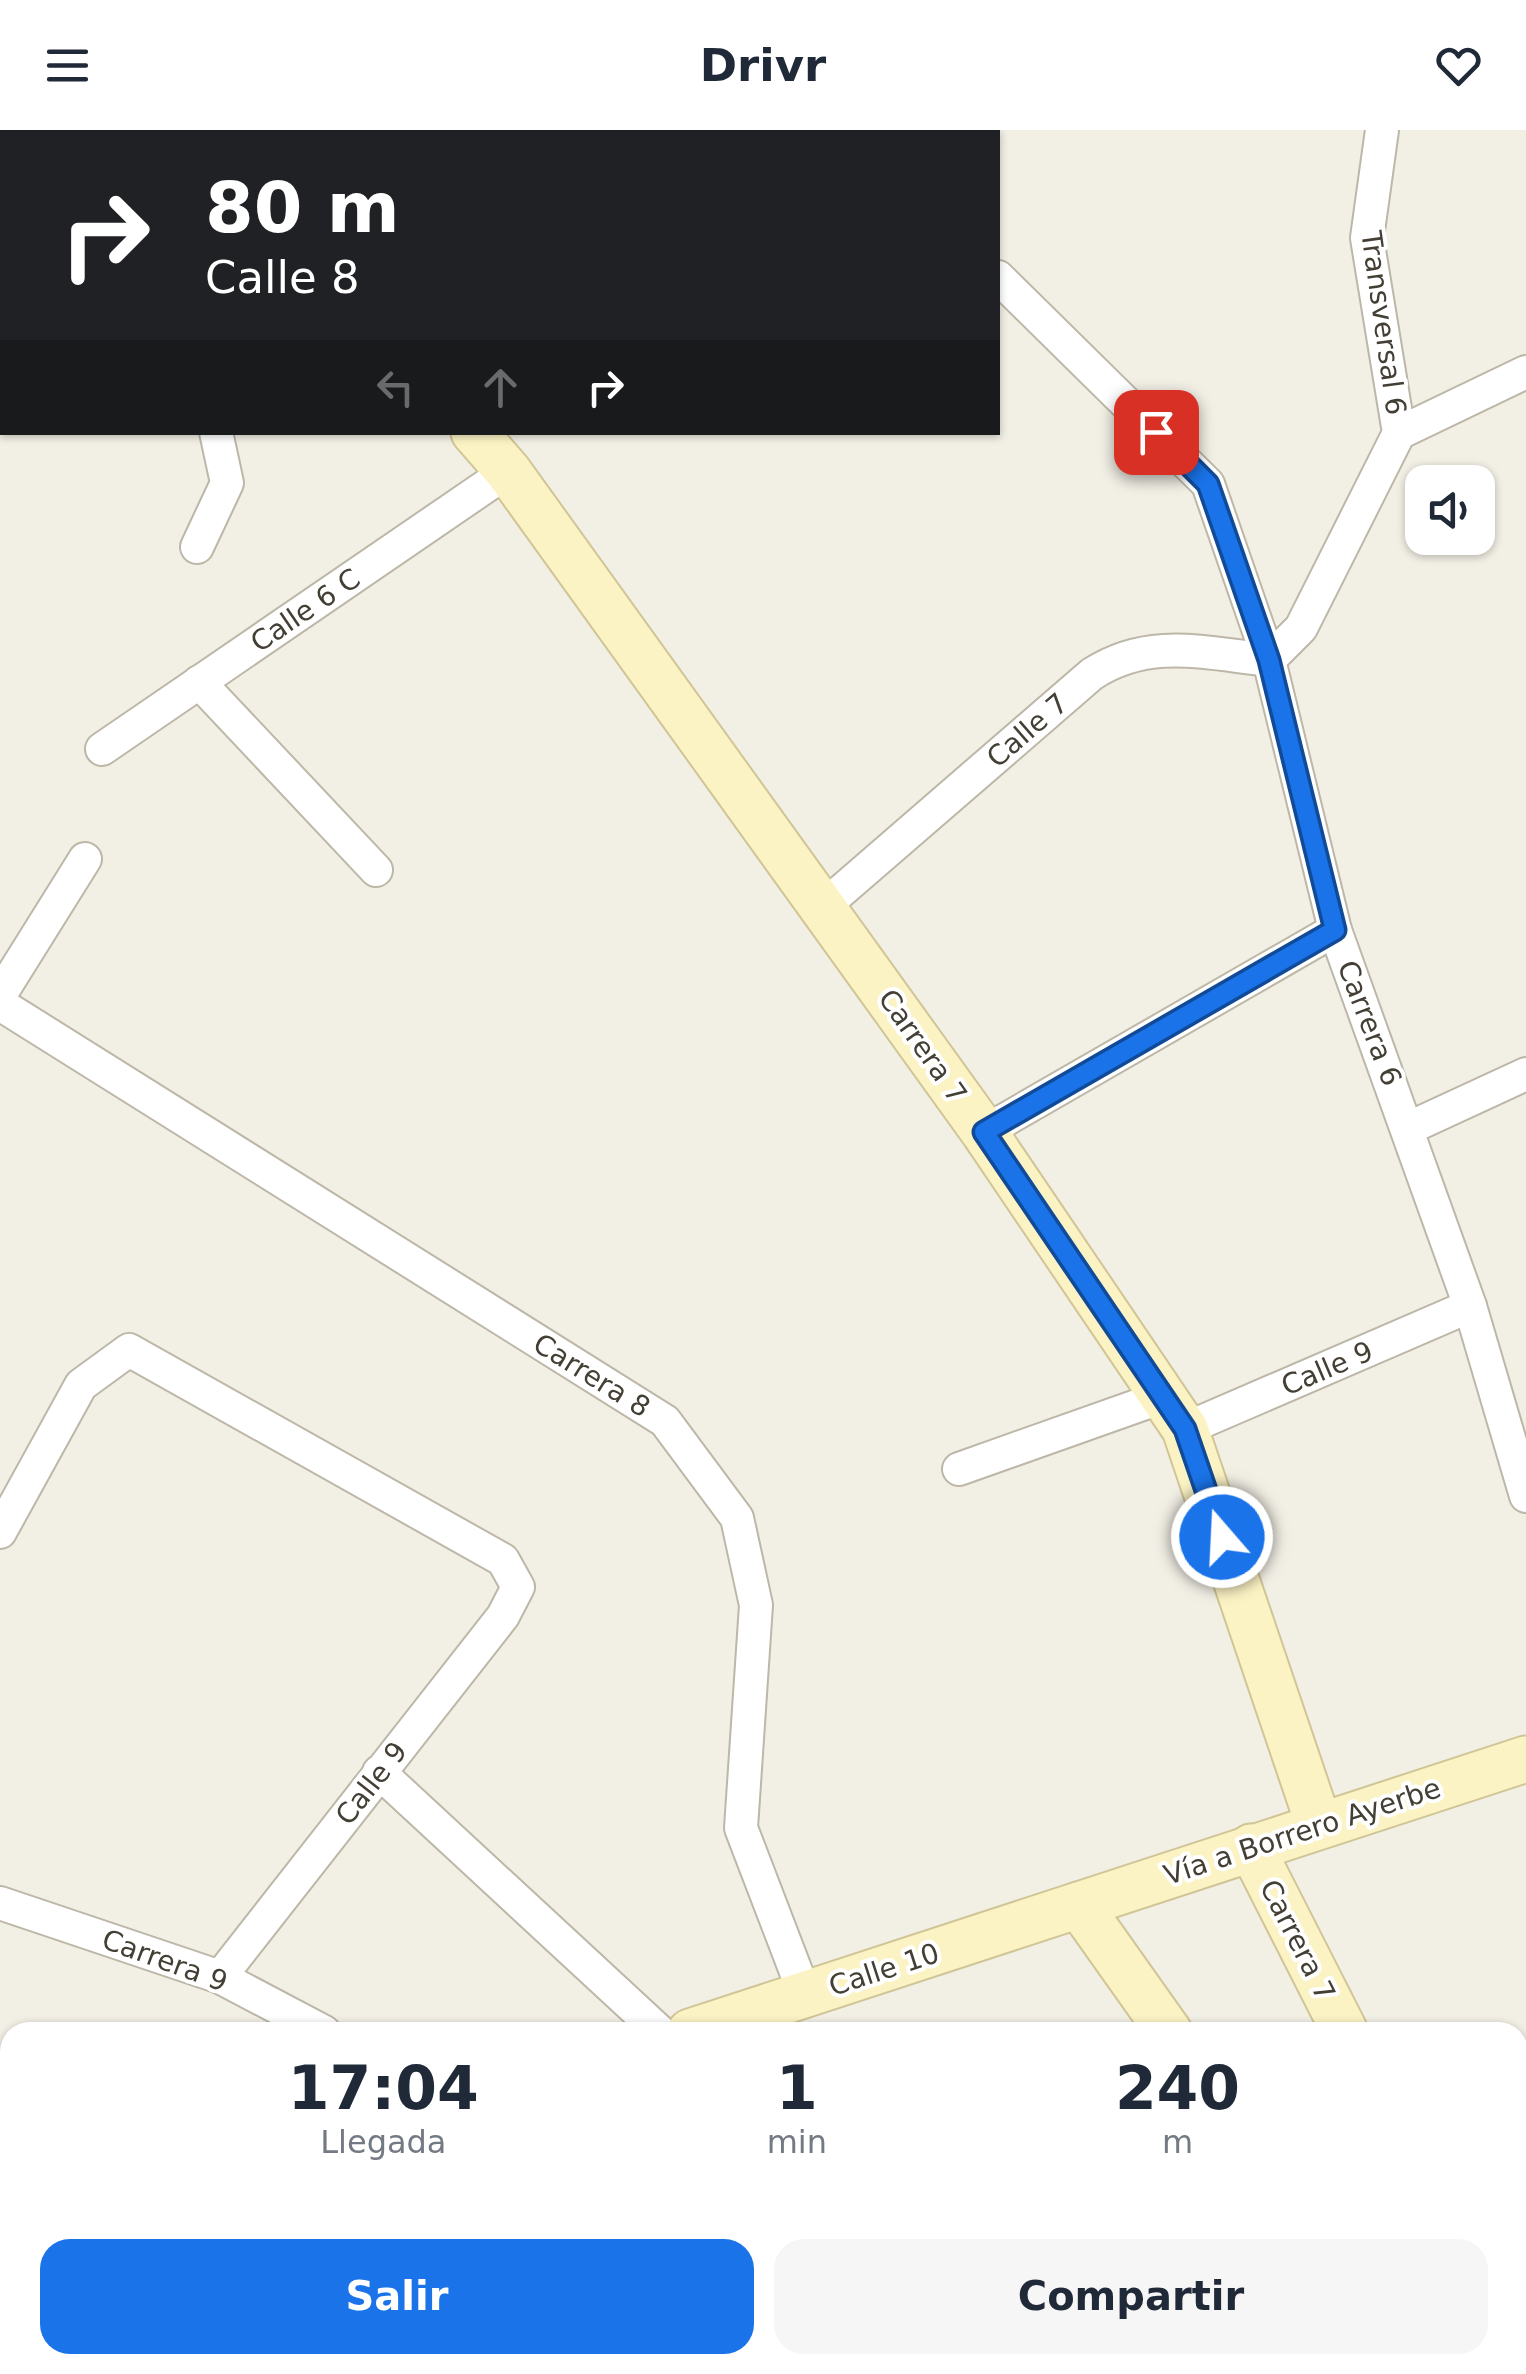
<!DOCTYPE html>
<html lang="es">
<meta charset="utf-8">
<style>
:root{--surface:#fff;--page:#f6f6f7;--text:#1f2937;--muted:#747a83;--accent:#1a73e8}
body{margin:0;font-family:"DejaVu Sans",sans-serif;background:var(--page);color:var(--text);height:100vh;display:flex;flex-direction:column;font-size:38px;white-space:nowrap}
*{box-sizing:border-box;margin:0}
p{font-size:32px;color:var(--muted)}
.icon{flex:none;width:55px;height:55px;fill:none;stroke:currentColor;stroke-width:2;stroke-linecap:round;stroke-linejoin:round}
.map{position:relative;flex:1;overflow:hidden}
.details{position:absolute;left:0px;top:1892px;width:1528px;height:352px;display:flex;flex-direction:column;background:var(--surface);border-radius:30px 30px 0 0;box-shadow:0 2px 8px #0004}
.details>*{flex:none}
.top-card{position:absolute;left:0px;top:0px;width:1000px;height:305px;box-shadow:0 2px 8px #0004;background:#202124;color:#fff;overflow:hidden}
.controls{position:absolute;left:1405px;top:335px;display:grid;gap:20px}
.controls a{display:grid;place-items:center;width:90px;height:90px;border-radius:20px;background:var(--surface);box-shadow:0 2px 8px #0004;font-size:50px}
.pin{position:absolute;display:grid;place-items:center;width:85px;height:85px;color:#fff;margin:-42px;border-radius:20px;box-shadow:0 5px 15px #0006}
.me{position:absolute;width:110px;margin:-55px;rotate:341deg;stroke-linejoin:round;filter:drop-shadow(0 0 8px #0008)}
.turn{display:flex;align-items:center;gap:35px;height:210px;padding:0 40px;font-size:45px}
.turn .icon{width:130px;height:130px;stroke-width:2.5}
.turn b{display:block;font-size:70px;line-height:85px}
.lanes{display:flex;align-items:center;height:95px;padding:0 40px;background:#0003;justify-content:center;gap:50px;direction:ltr}
.lanes .off{opacity:.35}
.eta{display:flex;justify-content:space-evenly;align-items:center;height:170px;text-align:center}
.eta b{font-size:60px;font-weight:700;line-height:70px}
.cta{display:flex;gap:20px;margin-top:auto;padding:20px 40px}
.cta a{flex:1;height:115px;border-radius:30px;background:var(--accent);color:#fff;font-size:40px;font-weight:700;line-height:115px;text-align:center}
.cta a+a{background:var(--page);color:var(--text)}
header{display:flex;justify-content:space-between;align-items:center;height:130px;padding:0 40px;background:var(--surface);font-size:45px;font-weight:700}
.map>svg:first-child{display:block}
.lines{fill:none;stroke-linecap:round;stroke-linejoin:round}
.street-casing{stroke:#bdb7a8;stroke-width:36}
.secondary-casing{stroke:#d0c596;stroke-width:49}
.street{stroke:#fff;stroke-width:32}
.secondary{stroke:#fcf3c4;stroke-width:45}
.route-casing{stroke:#114b97;stroke-width:25}
.route{stroke:#1a73e8;stroke-width:18}
.labels{text-anchor:middle;stroke-width:8;stroke-linejoin:round;paint-order:stroke}
.street-label{font-size:28px;fill:#443f35;stroke:#fff}
</style>
<header><svg class="icon" aria-label="menu" viewBox="0 0 24 24"><path d="M4 6h16M4 12h16M4 18h16"/></svg>Drivr<svg class="icon" aria-label="heart" viewBox="0 0 24 24"><path d="M12 20l-8-8c-3-5 5-10 8-4 3-6 11-1 8 4z"/></svg></header>
<div class="map">
<svg width="1526" height="2244" viewBox="0 0 1526 2244">
<rect width="100%" height="100%" fill="#f2efe5"/>
<g class="lines">
<!-- street casing -->
<g class="street-casing">
<g id="street">
<polyline points="870,0 872,2"/>
<polyline points="526,2 529,0"/>
<polyline points="965,2 967,0"/>
<polyline points="998,147 1208,354 1269,530 1335,800 1470,1176 1526,1366"/>
<polyline points="1399,303 1526,242"/>
<polyline points="197,417 227,353 216,302"/>
<polyline points="199,552 376,740"/>
<polyline points="102,619 508,341"/>
<path d="M824 776 1092 544C1149 507 1204 523 1269 530L1301 498 1399 303 1367 108 1382 0"/>
<polyline points="0,865 85,729"/>
<polyline points="0,874 665,1291 737,1388 756,1475 741,1698 805,1865"/>
<polyline points="1409,998 1526,944"/>
<polyline points="984,1002 1335,800"/>
<polyline points="1185,1299 1470,1176"/>
<polyline points="959,1339 1165,1266"/>
<polyline points="0,1402 81,1255 129,1220 503,1430 518,1457 503,1486 220,1847"/>
<polyline points="379,1642 660,1902"/>
<polyline points="0,1773 220,1847 324,1902"/>
<polyline points="1345,2244 1354,2235"/>
</g>
</g>
<!-- secondary casing -->
<g class="secondary-casing">
<g id="secondary">
<polyline points="0,187 2,186"/>
<polyline points="474,302 508,341 984,1002 1185,1299 1319,1695"/>
<polyline points="1251,1717 1345,1902"/>
<polyline points="1079,1775 1169,1902"/>
<polyline points="690,1902 1526,1629"/>
<polyline points="1401,2235 1409,2244"/>
<polyline points="1446,2235 1448,2244"/>
<polyline points="192,2244 198,2235"/>
</g>
</g>
<!-- street -->
<use href="#street" class="street"/>
<!-- secondary -->
<use href="#secondary" class="secondary"/>
</g>
<g class="lines">
<!-- route casing -->
<g class="route-casing">
<polyline id="route" points="1156,302 1208,354 1269,530 1335,800 984,1002 1185,1299 1222,1407"/>
</g>
<!-- route -->
<use href="#route" class="route"/>
</g>
<g class="labels">
<!-- street labels -->
<g class="street-label">
<text transform="translate(1384 193) rotate(82)" y="10">Transversal 6</text>
<text transform="translate(305 480) rotate(-34)" y="10">Calle 6 C</text>
<text transform="translate(1027 600) rotate(-41)" y="10">Calle 7</text>
<text transform="translate(1370 893) rotate(69)" y="10">Carrera 6</text>
<text transform="translate(923 916) rotate(55)" y="10">Carrera 7</text>
<text transform="translate(1327 1238) rotate(-23)" y="10">Calle 9</text>
<text transform="translate(592 1245) rotate(32)" y="10">Carrera 8</text>
<text transform="translate(371 1653) rotate(-52)" y="10">Calle 9</text>
<text transform="translate(1302 1701) rotate(-18)" y="10">Vía a Borrero Ayerbe</text>
<text transform="translate(1298 1810) rotate(63)" y="10">Carrera 7</text>
<text transform="translate(165 1830) rotate(20)" y="10">Carrera 9</text>
<text transform="translate(884 1839) rotate(-18)" y="10">Calle 10</text>
</g>
</g>
</svg>
<div class="controls">
<a><svg class="icon" aria-label="sound" viewBox="0 0 24 24"><path d="M4 9h4l5-4v14l-5-4H4zM17 9q2 3 0 6"/></svg></a>
</div>
<div class="pin" style="left:1156px;top:302px;background:#d93025"><svg class="icon" aria-label="arrive" viewBox="0 0 24 24"><path d="M6 21V4h12l-3 4 3 4H6"/></svg></div>
<svg class="me" style="left:1222px;top:1407px" viewBox="-20 -20 40 40"><circle r="17" fill="#1a73e8" stroke="#fff" stroke-width="3"/><path d="M0-11L8 9 0 5-8 9z" fill="#fff"/></svg>
<div class="top-card">
<div class="turn"><svg class="icon" aria-label="right" viewBox="0 0 24 24"><path d="M7 20v-9h11M14 6l5 5-5 5"/></svg><div><b>80 m</b>Calle 8</div></div>
<div class="lanes"><svg class="icon off" aria-label="left" viewBox="0 0 24 24"><path d="M17 20v-9H6M10 6l-5 5 5 5"/></svg><svg class="icon off" aria-label="ahead" viewBox="0 0 24 24"><path d="M12 20V5M6 11l6-6 6 6"/></svg><svg class="icon" aria-label="right" viewBox="0 0 24 24"><path d="M7 20v-9h11M14 6l5 5-5 5"/></svg></div>
</div>
<section class="details">
<div class="eta">
<div><b>17:04</b><p>Llegada</p></div>
<div><b>1</b><p>min</p></div>
<div><b>240</b><p>m</p></div>
</div>
<div class="cta"><a>Salir</a><a>Compartir</a></div>
</section>
</div>
